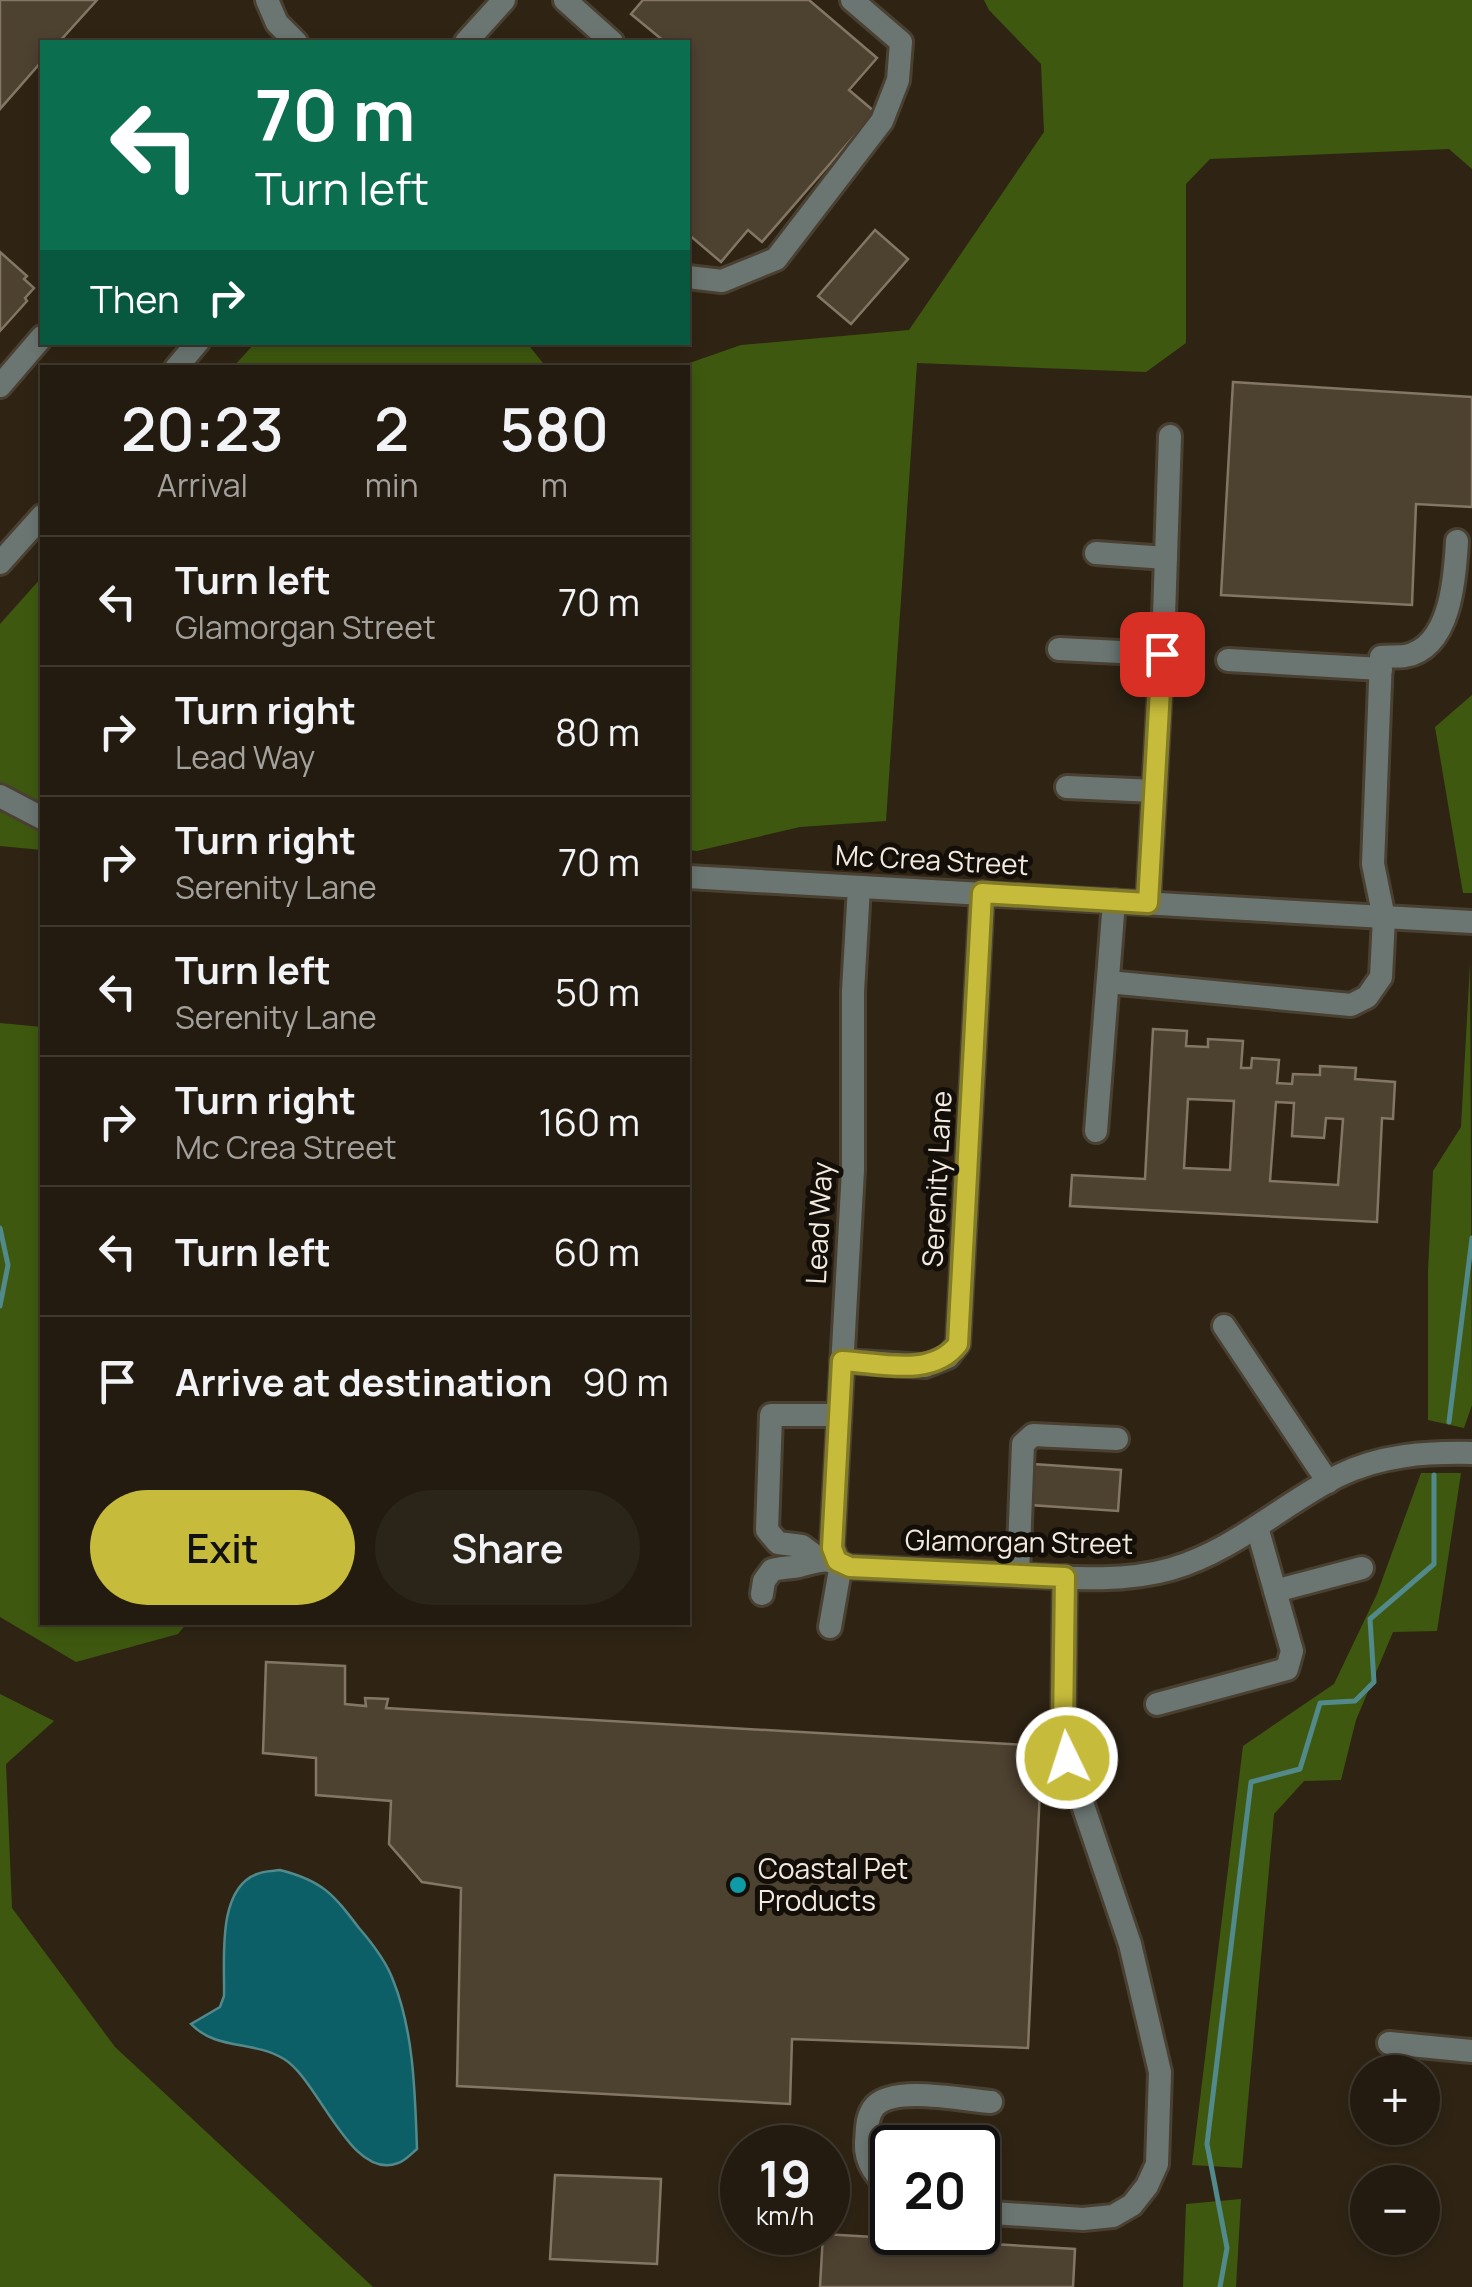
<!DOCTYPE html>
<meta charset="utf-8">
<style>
:root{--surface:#231b0f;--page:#2b2418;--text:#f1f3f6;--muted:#a3a19e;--line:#40392f;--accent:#c7bb3b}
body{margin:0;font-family:Manrope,sans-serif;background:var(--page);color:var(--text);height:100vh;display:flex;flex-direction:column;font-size:38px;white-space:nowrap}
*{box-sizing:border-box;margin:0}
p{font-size:32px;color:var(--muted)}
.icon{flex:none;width:55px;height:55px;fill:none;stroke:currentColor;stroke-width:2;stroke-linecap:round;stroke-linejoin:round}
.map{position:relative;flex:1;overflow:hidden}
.panel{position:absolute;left:40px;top:365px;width:650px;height:1260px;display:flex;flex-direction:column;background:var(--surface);border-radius:0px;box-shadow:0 5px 15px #0003,0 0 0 2px var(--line)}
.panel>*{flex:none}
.banner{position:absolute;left:40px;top:40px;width:650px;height:305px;border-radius:0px;box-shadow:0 5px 15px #0003,0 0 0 2px var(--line);background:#0b6e4f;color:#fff;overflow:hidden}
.tools{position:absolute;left:1350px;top:2055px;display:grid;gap:20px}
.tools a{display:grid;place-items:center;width:90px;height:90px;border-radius:50%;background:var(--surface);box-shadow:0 5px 15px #0003,0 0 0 2px var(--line);font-size:50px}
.speed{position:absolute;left:720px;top:2125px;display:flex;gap:20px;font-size:50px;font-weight:700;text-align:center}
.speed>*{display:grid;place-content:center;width:130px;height:130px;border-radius:50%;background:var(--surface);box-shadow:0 5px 15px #0003,0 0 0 2px var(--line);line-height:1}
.speed small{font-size:25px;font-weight:400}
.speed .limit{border:5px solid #111;border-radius:15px;background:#fff;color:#111}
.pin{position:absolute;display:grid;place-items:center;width:85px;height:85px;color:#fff;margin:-42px;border-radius:20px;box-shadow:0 5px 15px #0006}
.me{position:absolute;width:110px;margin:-55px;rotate:356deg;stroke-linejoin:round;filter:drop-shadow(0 0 8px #0008)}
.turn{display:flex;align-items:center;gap:35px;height:210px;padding:0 50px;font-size:45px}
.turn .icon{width:130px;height:130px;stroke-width:2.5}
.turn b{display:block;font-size:70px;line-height:85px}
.then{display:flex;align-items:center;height:95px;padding:0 50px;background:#0003;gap:20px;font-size:38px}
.eta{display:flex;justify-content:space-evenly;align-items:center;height:170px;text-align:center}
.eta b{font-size:60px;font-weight:600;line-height:70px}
.cta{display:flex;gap:20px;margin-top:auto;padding:20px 50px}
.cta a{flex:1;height:115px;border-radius:60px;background:var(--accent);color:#111;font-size:40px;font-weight:600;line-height:115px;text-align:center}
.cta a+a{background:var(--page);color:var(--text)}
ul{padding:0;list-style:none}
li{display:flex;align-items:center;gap:30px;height:130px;padding:0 50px;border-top:2px solid var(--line)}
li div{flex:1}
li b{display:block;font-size:38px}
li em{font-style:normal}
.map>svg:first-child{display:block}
.green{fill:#3e590f}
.water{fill:#0d5f67;stroke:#52898b;stroke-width:2.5}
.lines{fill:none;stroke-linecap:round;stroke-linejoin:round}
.stream{stroke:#52898b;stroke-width:5}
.building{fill:#4d4130;stroke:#837664;stroke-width:2.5;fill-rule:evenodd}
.minor-casing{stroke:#4a4031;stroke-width:28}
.minor{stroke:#6b7673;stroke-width:22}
.route-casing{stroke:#817a26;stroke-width:25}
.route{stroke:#c7bb3b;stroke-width:18}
.culture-dot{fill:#0f9aa8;stroke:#130e08;stroke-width:4}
.labels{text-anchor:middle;stroke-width:10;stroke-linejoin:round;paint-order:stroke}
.street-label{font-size:28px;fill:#f2eae0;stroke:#130e08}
.poi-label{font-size:28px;fill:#f2eae0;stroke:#130e08;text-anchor:start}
</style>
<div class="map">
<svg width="1472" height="2287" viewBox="0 0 1472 2287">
<rect width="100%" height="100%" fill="#2f2414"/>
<!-- green -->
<g class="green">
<polygon points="984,0 1472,0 1472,169 1449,149 1210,159 1186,184 1186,343 1146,372 917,363 886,821 800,827 697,851 688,850 688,368 678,367 741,345 909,330 1044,132 1041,64 989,10"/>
<polygon points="256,342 527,343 546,367 233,367"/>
<polygon points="42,577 42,850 0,846 0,624"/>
<polygon points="1472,695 1472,893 1463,893 1435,727"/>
<polygon points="1470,964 1472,1405 1464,1428 1428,1420 1428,1271 1433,1171 1461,1127"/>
<polygon points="0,1023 42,1027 42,1622 187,1623 178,1634 76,1662 0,1617"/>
<polygon points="1421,1473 1461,1473 1437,1631 1393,1632 1356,1720 1341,1780 1304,1781 1274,1814 1242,2168 1192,2165 1243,1746 1334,1684 1377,1594"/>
<polygon points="0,1694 54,1721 6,1764 12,1908 115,2047 373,2287 0,2287"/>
<polygon points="1241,2199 1236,2287 1183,2287 1186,2204"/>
</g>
<!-- water -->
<path class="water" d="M280 1870C323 1881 333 1894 359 1928 372 1943 386 1961 393 1980 414 2032 415 2093 417 2149 412 2153 405 2161 398 2163 351 2182 319 2080 284 2059 253 2040 217 2051 191 2024L220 2007 224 1996C225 1962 216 1889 257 1874 263 1871 273 1871 280 1870Z"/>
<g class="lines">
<!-- stream -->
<g class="stream">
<polyline points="0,1228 8,1265 0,1306"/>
<polyline points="1449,1422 1472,1238"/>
<polyline points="1220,2287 1227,2248 1207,2144 1251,1782 1300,1769 1320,1703 1355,1701 1374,1682 1370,1619 1434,1564 1434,1475"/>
</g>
</g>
<!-- building -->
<g class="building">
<polygon points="0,0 97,0 59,42 42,42 42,61 0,109"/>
<polygon points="643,0 809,0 877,58 849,90 875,112 762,242 748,230 721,262 688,234 688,42 665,42 631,14"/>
<polygon points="875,230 908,259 851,324 818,296"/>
<polygon points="0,252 27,276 24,279 34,288 25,298 27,301 0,331"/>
<polygon points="1233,382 1472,397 1472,507 1416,504 1412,605 1221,595"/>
<path d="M1153 1029 1187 1031 1186 1046 1208 1047V1039L1243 1041 1241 1068H1251L1252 1058 1279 1060 1277 1083 1292 1084 1293 1074 1320 1075V1066L1356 1068 1355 1079 1395 1082 1393 1119 1382 1118 1377 1222 1070 1206 1072 1175 1145 1179ZM1188 1099 1234 1101 1230 1170 1184 1168ZM1276 1102 1294 1103 1292 1136 1324 1138 1326 1118 1343 1119 1338 1185 1270 1181Z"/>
<polygon points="1033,1464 1121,1470 1118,1511 1030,1505"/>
<polygon points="266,1662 345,1666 345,1704 366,1706 365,1698 388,1699 386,1708 1042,1746 1028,2048 792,2039 790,2104 457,2086 461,1888 422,1882 389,1844 391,1801 316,1795 316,1758 263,1753"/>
<polygon points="555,2175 661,2179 657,2264 550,2259"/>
<polygon points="823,2234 1075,2249 1073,2287 820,2287"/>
</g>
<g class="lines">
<!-- minor casing -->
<g class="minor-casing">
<g id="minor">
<polyline points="267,0 277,23 296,42"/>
<polyline points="565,0 612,42"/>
<polyline points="466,42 504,0"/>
<polyline points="688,277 722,281 776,259 882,121 898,80 901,42 852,0"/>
<polyline points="176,368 198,342"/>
<polyline points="0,386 42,337"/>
<polyline points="1096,553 1166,558"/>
<polyline points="0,563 42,516"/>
<polyline points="1059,649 1161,654"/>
<polyline points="1228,660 1381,669"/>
<polyline points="1067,787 1154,791"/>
<polyline points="0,796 42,818"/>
<polyline points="688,877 1472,922"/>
<polyline points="1148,903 1164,616 1170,436"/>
<path d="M1108 982 1351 1005 1367 997 1381 977 1384 918 1373 864 1381 657C1389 656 1398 657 1405 656 1451 648 1455 577 1457 541"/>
<polyline points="1096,1131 1114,901"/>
<polyline points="1224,1326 1328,1482"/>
<polyline points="842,1361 925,1366 948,1357 958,1344 982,893"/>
<polyline points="818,1558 802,1546 778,1543 767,1530 771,1415 839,1415"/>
<polyline points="837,1561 832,1547 853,1170 853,991 859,887"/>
<polyline points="1018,1575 1023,1444 1033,1435 1117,1439"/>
<polyline points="1275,1591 1362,1568"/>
<path d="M762 1594 764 1581 772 1570C782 1567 790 1568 799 1566 827 1559 822 1558 850 1567 906 1570 963 1572 1019 1575 1069 1578 1122 1583 1171 1569 1234 1551 1281 1505 1338 1476 1380 1455 1426 1452 1472 1453"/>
<polyline points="830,1627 841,1564"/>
<polyline points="1157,1704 1287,1669 1292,1651 1257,1527"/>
<polyline points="1389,2043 1472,2051"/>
<path d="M892 2188C877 2178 865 2163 866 2143 867 2131 866 2116 875 2106 895 2085 963 2100 991 2102"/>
<polyline points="978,2212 1083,2219 1113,2216 1132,2205 1147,2186 1157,2164 1160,2072 1130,1944 1067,1758 1063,1730 1065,1577"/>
</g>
</g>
<!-- minor -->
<use href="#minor" class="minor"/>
</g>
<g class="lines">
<!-- route casing -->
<g class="route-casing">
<path id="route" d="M1067 1758 1063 1730 1065 1577 850 1567 837 1561 832 1548 842 1361C881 1363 932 1378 958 1344L982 893 1148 903 1162 654"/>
</g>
<!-- route -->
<use href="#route" class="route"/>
</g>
<!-- markers -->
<circle class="culture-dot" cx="738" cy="1885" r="10"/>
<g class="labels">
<!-- street labels -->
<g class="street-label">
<text transform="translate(932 860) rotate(3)" y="10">Mc Crea Street</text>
<text transform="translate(937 1179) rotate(-87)" y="10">Serenity Lane</text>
<text transform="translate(819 1223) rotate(-87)" y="10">Lead Way</text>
<text transform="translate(1019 1542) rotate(1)" y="10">Glamorgan Street</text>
</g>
<!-- poi labels -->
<g class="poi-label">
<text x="758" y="1879">Coastal Pet<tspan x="758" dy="32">Products</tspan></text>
</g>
</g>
</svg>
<div class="tools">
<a>+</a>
<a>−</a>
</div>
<div class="speed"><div>19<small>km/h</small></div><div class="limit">20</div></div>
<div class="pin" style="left:1162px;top:654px;background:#d93025"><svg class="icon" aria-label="arrive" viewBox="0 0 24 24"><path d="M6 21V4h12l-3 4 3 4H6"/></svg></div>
<svg class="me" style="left:1067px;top:1758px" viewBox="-20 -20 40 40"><circle r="17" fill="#c7bb3b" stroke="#fff" stroke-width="3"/><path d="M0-11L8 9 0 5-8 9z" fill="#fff"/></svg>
<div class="banner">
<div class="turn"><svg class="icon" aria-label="left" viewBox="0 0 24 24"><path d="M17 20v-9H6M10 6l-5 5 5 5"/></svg><div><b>70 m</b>Turn left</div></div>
<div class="then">Then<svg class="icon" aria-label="right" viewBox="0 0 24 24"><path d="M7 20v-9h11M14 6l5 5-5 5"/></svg></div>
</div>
<section class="panel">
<div class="eta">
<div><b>20:23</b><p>Arrival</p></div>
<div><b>2</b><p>min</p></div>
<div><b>580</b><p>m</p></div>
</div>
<ul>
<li><svg class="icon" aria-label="left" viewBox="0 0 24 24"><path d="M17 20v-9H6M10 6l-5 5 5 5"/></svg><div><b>Turn left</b><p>Glamorgan Street</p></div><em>70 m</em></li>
<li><svg class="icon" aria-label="right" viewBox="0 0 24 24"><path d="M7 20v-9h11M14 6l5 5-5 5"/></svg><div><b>Turn right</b><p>Lead Way</p></div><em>80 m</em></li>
<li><svg class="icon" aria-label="right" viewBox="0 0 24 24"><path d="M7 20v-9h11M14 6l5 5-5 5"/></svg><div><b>Turn right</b><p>Serenity Lane</p></div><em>70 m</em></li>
<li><svg class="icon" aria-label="left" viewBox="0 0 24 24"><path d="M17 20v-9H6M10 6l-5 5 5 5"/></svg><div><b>Turn left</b><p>Serenity Lane</p></div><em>50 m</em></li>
<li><svg class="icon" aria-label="right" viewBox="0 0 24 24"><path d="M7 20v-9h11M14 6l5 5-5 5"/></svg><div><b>Turn right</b><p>Mc Crea Street</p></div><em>160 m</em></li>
<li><svg class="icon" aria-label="left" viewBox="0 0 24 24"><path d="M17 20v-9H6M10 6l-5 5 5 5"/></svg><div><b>Turn left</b></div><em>60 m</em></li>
<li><svg class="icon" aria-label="arrive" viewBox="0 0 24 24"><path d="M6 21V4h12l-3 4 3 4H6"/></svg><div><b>Arrive at destination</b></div><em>90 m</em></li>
</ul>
<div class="cta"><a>Exit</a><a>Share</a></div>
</section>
</div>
